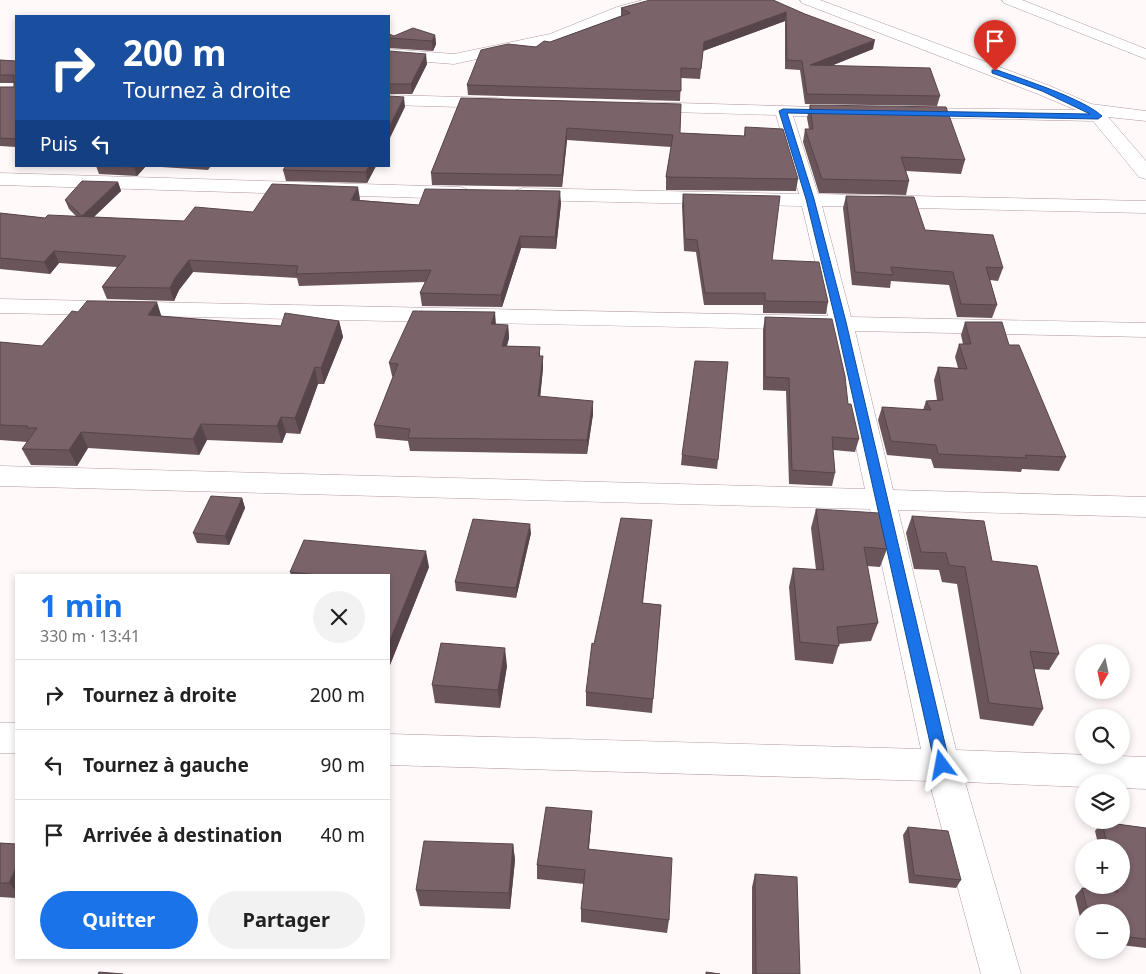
<!DOCTYPE html>
<html lang="fr">
<meta charset="utf-8">
<style>
:root{--surface:#fff;--page:#f2f2f2;--text:#222;--muted:#767676;--line:#e0e0e0;--accent:#1a73e8}
body{margin:0;font-family:"Noto Sans",sans-serif;background:var(--page);color:var(--text);height:100vh;display:flex;flex-direction:column;font-size:19px;white-space:nowrap}
*{box-sizing:border-box;margin:0}
p{font-size:16px;color:var(--muted)}
.icon{flex:none;width:28px;height:28px;fill:none;stroke:currentColor;stroke-width:2;stroke-linecap:round;stroke-linejoin:round}
.map{position:relative;flex:1;overflow:hidden}
.drawer{position:absolute;left:15px;top:574px;width:375px;height:385px;display:flex;flex-direction:column;background:var(--surface);border-radius:0px;box-shadow:0 2px 8px #0003}
.drawer>*{flex:none}
.hud{position:absolute;left:15px;top:15px;width:375px;height:152px;border-radius:0px;box-shadow:0 2px 8px #0003;background:#1a4fa0;color:#fff;overflow:hidden}
.needle{width:32px;rotate:189deg}
.buttons{position:absolute;left:1075px;top:644px;display:grid;gap:10px}
.buttons a{display:grid;place-items:center;width:55px;height:55px;border-radius:50%;background:var(--surface);box-shadow:0 2px 8px #0003;font-size:25px}
.pin{position:absolute;display:grid;place-items:center;width:42px;height:42px;color:#fff;margin:-51px -21px;border-radius:50% 50% 50% 0;rotate:-45deg;box-shadow:0 0 5px #0007}
.pin .icon{rotate:45deg}
.me{position:absolute;width:55px;margin:-28px;rotate:347deg;stroke-linejoin:round;filter:drop-shadow(0 0 4px #0008)}
.turn{display:flex;align-items:center;gap:18px;height:105px;padding:0 25px;font-size:22px}
.turn .icon{width:65px;height:65px;stroke-width:2.5}
.turn b{display:block;font-size:35px;line-height:42px}
.then{display:flex;align-items:center;height:48px;padding:0 25px;background:#0003;gap:10px;font-size:19px}
.round{display:grid;place-items:center;flex:none;width:52px;height:52px;border-radius:26px;background:var(--page)}
.head{display:flex;align-items:center;justify-content:space-between;height:85px;padding:0 25px}
h1{font-size:30px;font-weight:700;line-height:38px;color:var(--accent)}
.cta{display:flex;gap:10px;margin-top:auto;padding:10px 25px}
.cta a{flex:1;height:58px;border-radius:30px;background:var(--accent);color:#fff;font-size:20px;font-weight:700;line-height:58px;text-align:center}
.cta a+a{background:var(--page);color:var(--text)}
ul{padding:0;list-style:none}
li{display:flex;align-items:center;gap:15px;height:70px;padding:0 25px;border-top:1px solid var(--line)}
li div{flex:1}
li b{display:block;font-size:19px}
li em{font-style:normal}
.map>svg:first-child{display:block}
.lines{fill:none;stroke-linecap:round;stroke-linejoin:round}
.street-casing{stroke:#b2989f;stroke-width:1}
.street{fill:#fff;fill-rule:evenodd}
.wall{fill:#6a555b}
.shaded-wall{fill:#56454a}
.building{fill:#7b636a;stroke:#56454a}
.route{fill:#1a73e8;stroke:#114b97}
</style>
<div class="map">
<svg width="1146" height="974" viewBox="0 0 1146 974">
<rect width="100%" height="100%" fill="#fff9fa"/>
<g class="lines">
<!-- street casing -->
<g class="street-casing">
<g id="street">
<polygon points="643,0 666,0 664,3 627,13 559,41 454,64 389,59 389,49 454,54 550,34 617,7"/>
<polygon points="800,0 820,0 1050,86 1091,104 1146,111 1146,121 1108,117 1146,161 1146,179 1139,177 1093,121 904,117 901,113 904,109 910,108 1076,110 1038,94 802,3"/>
<polygon points="1002,0 1022,0 1146,49 1146,59 1004,3"/>
<polygon points="389,95 497,98 503,99 505,103 503,107 497,108 389,105"/>
<polygon points="642,102 853,108 856,112 853,116 847,117 793,116 818,194 1146,201 1146,213 822,206 851,317 1146,323 1146,337 855,331 893,490 1146,497 1146,517 898,510 956,750 1146,757 1146,789 1121,788 1121,782 1084,782 1084,787 965,782 1021,974 981,974 929,781 389,765 389,734 921,749 870,509 0,486 0,466 865,489 831,330 0,313 0,299 828,316 802,206 523,200 516,198 513,194 516,190 523,188 799,194 776,115 636,111 633,107 636,103"/>
<polygon points="0,173 460,187 467,189 470,193 467,197 460,199 0,185"/>
<rect x="0" y="723" width="16" height="30"/>
</g>
</g>
<!-- street -->
<use href="#street" class="street"/>
</g>
<!-- wall -->
<g class="wall">
<polygon points="773,0 873,49 831,66 940,96 937,106 805,104 800,70 785,69 785,21 703,51 700,79 681,78 680,101 468,95 467,85 536,47 550,42 621,16 621,8"/>
<polygon points="389,34 394,36 435,35 436,44 433,51 389,48"/>
<polygon points="389,51 427,64 412,94 389,94"/>
<polygon points="0,60 16,61 16,147 0,146 0,87 14,87 14,83 0,83"/>
<polygon points="461,98 680,133 744,136 745,127 798,179 796,191 666,190 666,177 671,147 567,140 562,187 432,185 431,173"/>
<polygon points="810,105 965,160 961,174 906,171 909,181 906,195 819,193 803,142 805,129 809,129 807,118"/>
<polygon points="96,166 211,166 208,170 146,166 137,176 99,174"/>
<polygon points="286,166 376,166 367,183 286,181 283,170"/>
<polygon points="118,182 121,191 94,217 184,221 360,199 359,200 419,205 561,203 556,249 521,248 502,307 422,306 420,293 425,282 299,286 297,278 193,272 179,290 174,301 107,299 102,287 117,267 59,263 50,274 0,269 0,213 45,218 76,216 69,209 65,200"/>
<polygon points="683,194 828,302 826,314 763,313 763,305 704,305 696,252 684,251 682,206"/>
<polygon points="846,196 925,230 1003,268 998,281 990,280 997,305 992,318 957,317 949,285 891,281 890,288 852,285 843,208"/>
<polygon points="78,312 161,316 281,326 339,321 343,337 324,384 318,384 300,434 286,433 282,443 207,440 199,455 88,448 77,466 31,465 22,449 27,442 0,440 0,342 42,346"/>
<polygon points="765,317 848,404 859,439 855,452 833,450 835,473 832,486 789,484 786,391 763,390 763,330"/>
<polygon points="965,322 1009,345 1066,457 1059,471 1022,469 1021,472 934,468 931,459 887,455 878,420 882,407 923,410 926,401 937,400 934,380 938,367 958,368 955,357 959,344 963,344 961,335"/>
<polygon points="496,325 508,325 509,338 507,346 540,347 540,356 543,368 540,397 593,414 587,454 410,451 408,441 376,438 374,425 393,377 392,376 389,363"/>
<polygon points="682,455 718,460 717,469 681,465"/>
<polygon points="242,498 245,508 229,545 197,543 193,533"/>
<polygon points="816,509 887,549 880,567 867,566 878,623 871,641 839,644 833,664 795,660 789,587 793,568 816,570 811,528"/>
<polygon points="912,516 992,561 1059,654 1049,670 1034,669 1043,709 1033,726 980,719 957,584 942,582 939,570 914,569 906,533"/>
<polygon points="531,533 516,598 456,591 455,582"/>
<polygon points="650,535 643,603 661,605 652,713 586,706 586,692 594,644"/>
<polygon points="429,567 390,665 389,664 389,575 291,575 290,572"/>
<polygon points="507,666 500,708 435,703 432,685"/>
<polygon points="1102,822 1146,828 1146,948 1121,945 1121,912 1084,912 1084,934 1075,896 1082,888 1108,891 1107,885 1121,885 1121,848 1099,848 1095,831"/>
<polygon points="591,825 589,849 669,920 667,933 581,922 581,909 584,884 537,879 537,865"/>
<polygon points="908,827 961,880 956,888 909,883 903,835"/>
<polygon points="0,843 16,844 16,898 0,897"/>
<polygon points="513,844 515,860 510,909 420,906 416,890"/>
<polygon points="755,874 800,974 752,974 752,887"/>
</g>
<!-- shaded-wall -->
<g class="shaded-wall">
<polygon points="786,12 785,21 703,51 700,79 704,42"/>
<polygon points="435,35 436,44 433,51 432,41"/>
<polygon points="875,40 873,49 808,75 810,65"/>
<polygon points="426,54 427,64 412,94 411,84"/>
<polygon points="404,97 405,107 389,140 389,127"/>
<polygon points="567,128 567,140 562,187 562,175"/>
<polygon points="135,166 146,166 137,176 134,167"/>
<polygon points="369,166 376,166 367,183 366,172"/>
<polygon points="118,182 121,191 85,225 82,216"/>
<polygon points="358,187 360,199 353,212 351,200"/>
<polygon points="560,191 561,203 556,249 555,237"/>
<polygon points="520,236 521,248 502,307 501,295"/>
<polygon points="54,251 59,263 50,274 44,262"/>
<polygon points="189,260 193,272 179,290 174,301 170,288 175,278"/>
<polygon points="157,302 162,318 148,315"/>
<polygon points="495,312 496,325 491,324"/>
<polygon points="339,321 343,337 324,384 321,368"/>
<polygon points="508,325 509,338 503,359 502,346"/>
<polygon points="543,356 543,368 539,409 538,396"/>
<polygon points="315,367 318,384 300,434 295,418"/>
<polygon points="593,401 593,414 587,454 587,440"/>
<polygon points="281,417 286,433 282,443 277,426"/>
<polygon points="201,424 207,440 199,455 193,439"/>
<polygon points="81,432 88,448 77,466 69,450"/>
<polygon points="242,498 245,508 229,545 225,536"/>
<polygon points="530,524 531,533 516,598 516,588"/>
<polygon points="426,551 429,567 390,665 389,660 389,643"/>
<polygon points="505,648 507,666 500,708 498,690"/>
<polygon points="592,811 591,825 587,863 588,849"/>
<polygon points="513,844 515,860 510,909 509,893"/>
<polygon points="16,868 16,891 9,883"/>
</g>
<!-- building -->
<g class="building">
<polygon points="650,0 773,0 805,14 875,40 810,65 930,68 940,96 807,94 802,61 787,60 786,12 704,42 701,69 681,68 681,91 467,85 481,50 508,44 536,47 544,41 550,42 630,13 621,8"/>
<polygon points="413,28 435,35 432,41 389,38 389,34 394,36"/>
<polygon points="389,51 426,54 411,84 389,84"/>
<polygon points="0,60 16,61 16,139 0,138 0,87 14,87 14,75 0,75"/>
<polygon points="389,96 404,97 389,127"/>
<polygon points="461,98 681,104 680,133 745,136 745,127 783,129 798,179 666,177 673,135 567,128 562,175 431,173"/>
<polygon points="810,105 946,107 965,160 901,157 909,181 822,179 805,129 813,129"/>
<polygon points="110,166 135,166 134,167"/>
<polygon points="286,166 369,166 366,172 283,170"/>
<polygon points="82,181 118,182 82,216 65,200"/>
<polygon points="272,184 358,187 351,200 419,205 425,189 560,191 555,237 520,236 501,295 420,293 431,270 296,274 298,266 189,260 175,278 170,288 102,287 126,256 54,251 44,262 0,258 0,213 45,218 48,215 184,221 195,207 253,212"/>
<polygon points="683,194 780,196 772,260 819,262 828,302 765,301 765,293 705,293 697,240 685,239"/>
<polygon points="846,196 914,197 925,230 993,235 1003,268 986,267 997,305 961,304 953,272 891,267 893,275 855,272"/>
<polygon points="87,301 157,302 148,315 281,326 285,313 339,321 321,368 315,367 295,418 281,417 277,426 201,424 193,439 81,432 69,450 22,449 37,428 27,428 28,426 0,425 0,342 42,346 72,311 78,312"/>
<polygon points="413,311 495,312 491,324 508,325 502,346 540,347 539,356 543,356 538,396 593,401 587,440 408,438 410,429 374,425 398,364 389,363"/>
<polygon points="765,317 832,319 845,376 848,404 851,404 859,439 832,437 835,473 792,470 789,378 765,377"/>
<polygon points="965,322 1002,322 1009,345 1019,345 1066,457 1025,455 1027,458 938,454 936,445 891,441 882,407 931,410 926,401 943,400 938,367 967,369 959,344 971,344"/>
<polygon points="695,361 728,362 718,460 682,455"/>
<polygon points="211,496 242,498 225,536 193,533"/>
<polygon points="816,509 879,513 887,549 864,547 878,623 837,627 839,646 800,642 793,568 824,570"/>
<polygon points="912,516 984,521 992,561 1037,566 1059,654 1030,651 1043,709 989,703 965,567 949,565 946,553 921,552"/>
<polygon points="621,518 652,520 642,603 661,605 653,699 586,692 592,643 594,644"/>
<polygon points="473,519 530,524 516,588 455,582"/>
<polygon points="304,540 426,551 389,643 389,575 319,575 290,572"/>
<polygon points="441,643 505,648 498,690 432,685"/>
<polygon points="546,807 592,811 588,849 672,858 669,920 581,909 585,870 537,865"/>
<polygon points="1102,822 1146,828 1146,939 1121,936 1121,912 1088,912 1082,888 1118,892 1116,885 1121,885 1121,848 1108,848"/>
<polygon points="908,827 948,831 961,880 914,875"/>
<polygon points="424,841 513,844 509,893 416,890"/>
<polygon points="0,843 16,844 16,868 9,883 0,883"/>
<polygon points="755,874 797,877 800,974 756,974"/>
<polygon points="99,972 123,974 98,974"/>
<polygon points="706,972 720,974 706,974"/>
</g>
<!-- route -->
<path class="route" d="M992 70H997C1024 80 1082 98 1102 116L1098 119 787 113 814 199 846 322 950 765 948 770 942 772 937 770 935 765 836 322 806 199 779 111 783 109 1090 114 1042 91 992 73Z"/>
</svg>
<div class="buttons">
<a><svg class="needle" viewBox="-14 -14 28 28"><path d="M0-13l5 13h-10z" fill="#e53935"/><path d="M0 13l5-13h-10z" fill="#767676"/></svg></a>
<a><svg class="icon" aria-label="search" viewBox="0 0 24 24"><circle cx="10" cy="10" r="6"/><path d="M15 15l6 6"/></svg></a>
<a><svg class="icon" aria-label="layers" viewBox="0 0 24 24"><path d="M12 4l9 5-9 5-9-5zM3 14l9 5 9-5"/></svg></a>
<a>+</a>
<a>−</a>
</div>
<div class="pin" style="left:995px;top:71px;background:#d93025"><svg class="icon" aria-label="arrive" viewBox="0 0 24 24"><path d="M6 21V4h12l-3 4 3 4H6"/></svg></div>
<svg class="me" style="left:942px;top:765px" viewBox="-20 -20 40 40"><path d="M0-17L14 15 0 8-14 15z" fill="#1a73e8" stroke="#fff" stroke-width="4"/></svg>
<div class="hud">
<div class="turn"><svg class="icon" aria-label="right" viewBox="0 0 24 24"><path d="M7 20v-9h11M14 6l5 5-5 5"/></svg><div><b>200 m</b>Tournez à droite</div></div>
<div class="then">Puis<svg class="icon" aria-label="left" viewBox="0 0 24 24"><path d="M17 20v-9H6M10 6l-5 5 5 5"/></svg></div>
</div>
<section class="drawer">
<div class="head"><div><h1>1 min</h1><p>330 m · 13:41</p></div><a class="round"><svg class="icon" aria-label="close" viewBox="0 0 24 24"><path d="M6 6l12 12M18 6L6 18"/></svg></a></div>
<ul>
<li><svg class="icon" aria-label="right" viewBox="0 0 24 24"><path d="M7 20v-9h11M14 6l5 5-5 5"/></svg><div><b>Tournez à droite</b></div><em>200 m</em></li>
<li><svg class="icon" aria-label="left" viewBox="0 0 24 24"><path d="M17 20v-9H6M10 6l-5 5 5 5"/></svg><div><b>Tournez à gauche</b></div><em>90 m</em></li>
<li><svg class="icon" aria-label="arrive" viewBox="0 0 24 24"><path d="M6 21V4h12l-3 4 3 4H6"/></svg><div><b>Arrivée à destination</b></div><em>40 m</em></li>
</ul>
<div class="cta"><a>Quitter</a><a>Partager</a></div>
</section>
</div>
